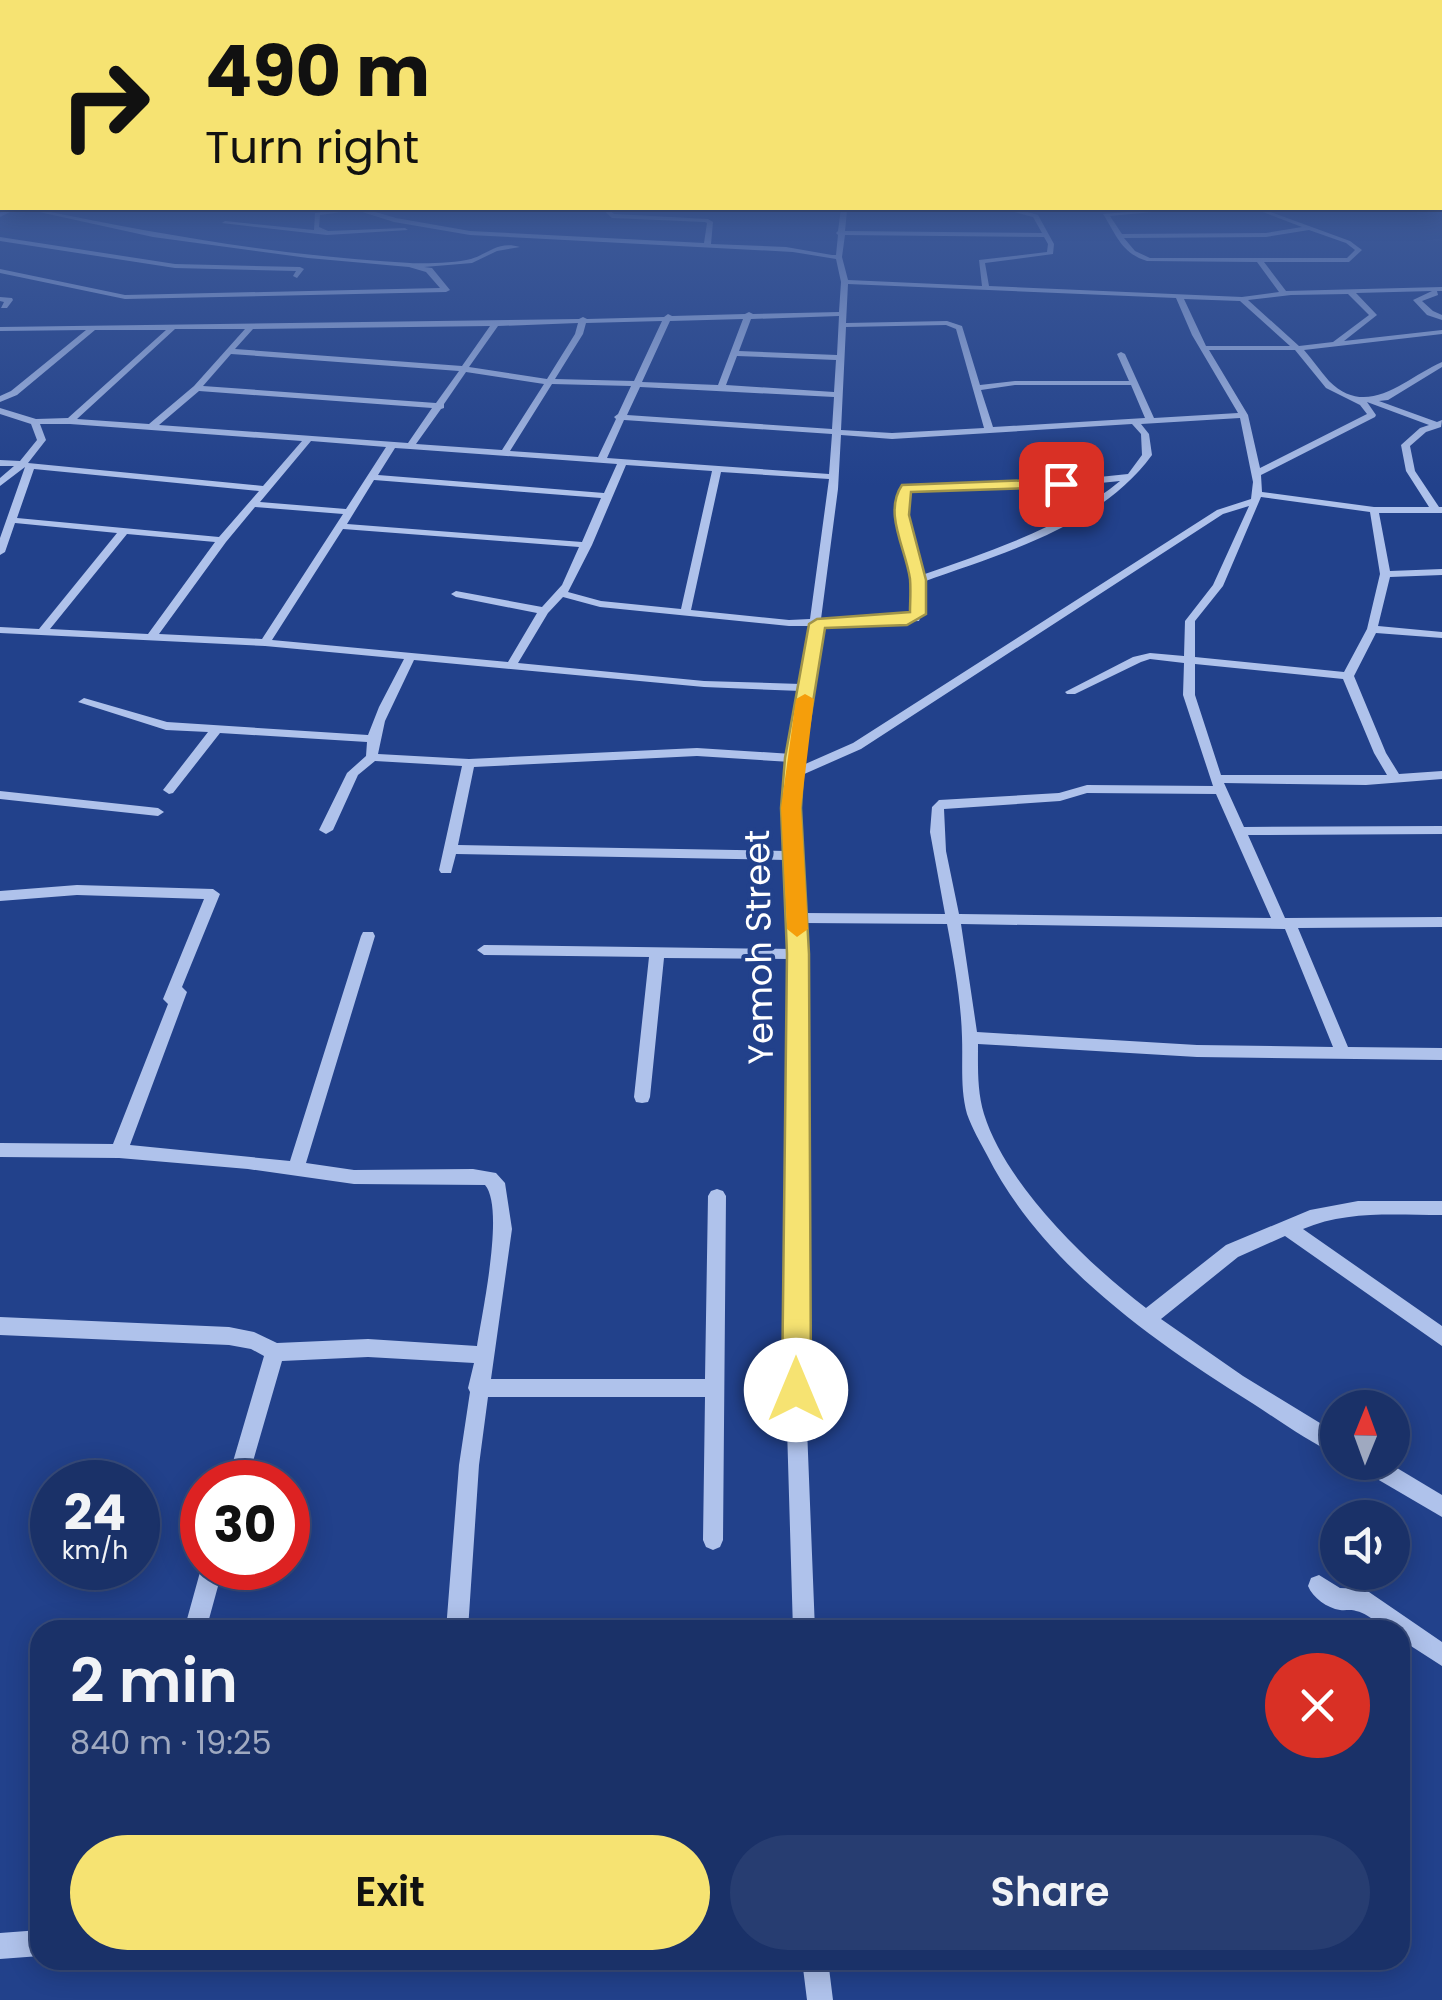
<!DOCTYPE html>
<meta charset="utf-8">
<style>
:root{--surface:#1a3168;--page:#273d71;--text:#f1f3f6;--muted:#9fa9c0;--line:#384c7c;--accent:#f6e372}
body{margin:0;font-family:Poppins,sans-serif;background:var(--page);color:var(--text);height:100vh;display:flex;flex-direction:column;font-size:38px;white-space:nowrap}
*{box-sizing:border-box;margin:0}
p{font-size:32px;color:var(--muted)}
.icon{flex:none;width:55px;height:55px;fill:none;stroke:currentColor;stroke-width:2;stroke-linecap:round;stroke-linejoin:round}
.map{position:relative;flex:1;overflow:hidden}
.sheet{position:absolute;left:30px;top:1620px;width:1380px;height:350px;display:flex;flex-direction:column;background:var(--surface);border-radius:30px;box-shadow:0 5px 25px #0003,0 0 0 2px var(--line)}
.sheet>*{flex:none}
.guide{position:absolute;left:0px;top:0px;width:1442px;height:210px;box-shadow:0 5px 25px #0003,0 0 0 2px var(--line);background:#f6e372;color:#111;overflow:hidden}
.needle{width:65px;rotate:1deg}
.buttons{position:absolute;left:1320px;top:1390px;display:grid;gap:20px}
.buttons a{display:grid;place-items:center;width:90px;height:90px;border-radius:50%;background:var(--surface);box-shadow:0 5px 25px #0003,0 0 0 2px var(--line);font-size:50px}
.speed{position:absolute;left:30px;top:1460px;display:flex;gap:20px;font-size:50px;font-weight:700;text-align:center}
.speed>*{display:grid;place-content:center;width:130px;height:130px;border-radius:50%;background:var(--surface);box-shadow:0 5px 25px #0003,0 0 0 2px var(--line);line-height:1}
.speed small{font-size:25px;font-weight:400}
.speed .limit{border:15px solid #d22;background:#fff;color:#111}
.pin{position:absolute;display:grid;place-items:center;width:85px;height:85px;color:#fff;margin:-42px;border-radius:20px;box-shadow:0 5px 15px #0006}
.me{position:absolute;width:110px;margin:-55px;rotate:0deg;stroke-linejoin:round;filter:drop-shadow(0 0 8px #0008)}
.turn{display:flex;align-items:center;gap:35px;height:210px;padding:0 40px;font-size:45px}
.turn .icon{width:130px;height:130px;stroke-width:2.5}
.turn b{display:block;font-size:70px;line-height:85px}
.round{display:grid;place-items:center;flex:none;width:105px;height:105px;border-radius:52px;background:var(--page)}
.headline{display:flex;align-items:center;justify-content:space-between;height:170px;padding:0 40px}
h1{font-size:60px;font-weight:600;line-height:75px}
.cta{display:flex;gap:20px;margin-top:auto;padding:20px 40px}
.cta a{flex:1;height:115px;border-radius:60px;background:var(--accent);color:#111;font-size:40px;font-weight:600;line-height:115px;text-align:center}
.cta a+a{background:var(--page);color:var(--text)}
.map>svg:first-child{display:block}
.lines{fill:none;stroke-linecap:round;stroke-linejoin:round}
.minor{fill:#afc2eb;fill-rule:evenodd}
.route{fill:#f6e372;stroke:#a0944a;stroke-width:2.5}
.slow{fill:#f59e0b}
.labels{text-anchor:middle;stroke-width:8;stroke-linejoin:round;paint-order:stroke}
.street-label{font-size:35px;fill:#fff;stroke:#22418b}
</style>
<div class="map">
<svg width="1442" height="2000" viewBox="0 0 1442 2000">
<rect width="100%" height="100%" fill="#22418b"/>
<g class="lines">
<!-- minor -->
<g class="minor">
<polygon points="11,208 18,208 0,217 0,213"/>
<path d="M21 208H31C156 234 282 256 410 263 424 264 456 263 471 259 490 253 498 241 520 247L497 251 472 263 424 267 432 268 450 290 446 292 125 299 0 273V269L125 295 440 288 426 272 409 267 308 258 153 237Z"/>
<path d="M346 208H362L396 218 470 231 704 243 707 223 705 222 612 218 601 208H607L614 214 708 219 713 222 711 244 786 247 832 255H836L838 235 836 233 838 231 841 208H1014L1038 215 1054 244 1053 254 985 263 989 286 1242 297 1279 292 1257 262 1147 261C1121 253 1116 234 1103 214L1172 208H1196L1110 216 1122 234 1266 233 1302 227 1255 209 1260 208 1350 241 1362 250 1349 262H1264L1286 291 1442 287V291H1437L1438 295 1422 301 1433 311 1442 315V320L1427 315 1413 300 1432 291 1356 293 1377 315 1344 341 1442 330V334L1304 350C1313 360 1320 371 1329 381 1368 420 1405 378 1442 362V367L1388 400 1379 401 1437 422 1442 420 1441 427 1426 432 1410 446 1415 471 1439 507H1442V513H1379L1390 571 1442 569V575L1390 577 1378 626 1442 632V638L1376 633 1354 676 1386 753 1399 774 1442 771V779L1366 785 1224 783 1244 827 1442 826V834L1248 835 1285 918 1442 917V927L1298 928 1348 1047 1442 1048V1060L1197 1057 978 1044C978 1068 977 1091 984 1114 1006 1185 1088 1264 1146 1308L1226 1245 1310 1210 1358 1201H1442V1215C1396 1215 1346 1210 1303 1229L1442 1326V1346L1285 1236 1238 1257 1161 1319 1243 1376 1338 1434V1455C1308 1442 1280 1421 1252 1403 1152 1340 1042 1264 987 1155 980 1142 972 1128 967 1114 960 1089 963 1063 962 1037 961 1000 954 961 947 924L804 923 807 1428 815 1630H793L787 1428 791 959 664 958 650 1097 648 1102 642 1103 636 1102 634 1097 649 957 484 955 477 950 484 945 791 949 787 860 456 854 451 873H441L439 870 462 766 375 761 358 775 333 830 326 834 319 830 347 773 366 756 367 742 220 733 173 793 169 794 163 790 208 732 166 730 78 702 84 698 167 722 368 735 379 707 404 659 265 646 0 633V627L39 629 117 533 15 523 5 552 0 555V538L25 467 0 486V478L14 466H0V460L20 461 37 440 31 424 0 414V408L36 419 68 418 166 330H95L17 395 0 402V396L11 391 86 330 0 331V327L579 319 583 317 587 319 664 317 668 314 672 316 745 314 749 312 753 314 839 312 841 282 836 259 793 252 470 235 394 222 356 210 320 215 319 227 328 231 405 228 408 230 327 235 222 223 225 221 314 230 315 213ZM847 211 1014 212 1033 217 1042 233 845 231ZM1309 230 1346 243 1355 250 1347 258H1150L1135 251 1124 238 1266 237ZM845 235 1044 237 1048 244 1047 252 979 260 982 286 848 280 842 257ZM848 284 1176 298 1192 335 1238 413 1154 418 1125 354 1121 352 1117 354 1129 381H1015L980 385 962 326 947 321 846 323ZM1348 294 1369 315 1333 342 1299 346 1248 300 1291 295ZM1184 299 1240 301 1290 346H1206ZM839 316 837 355 739 351 751 319ZM743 319 718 385 642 382 670 321ZM662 321 634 381 555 379 583 334 586 323ZM578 323 575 334 547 379 469 367 498 326ZM946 325 956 329 984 428 892 433 841 430 846 327ZM490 326 462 366 235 349 253 329ZM175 329H245L194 386 149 424 77 419ZM1209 350H1295L1326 388 1360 405 1367 414 1260 468 1248 415ZM231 354 459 371 436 403 203 386ZM737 356 836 360 834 392 726 385ZM466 372 544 384 502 450 416 444 441 409 444 408V404ZM552 384 631 386 618 414 614 417 616 419 598 457 510 451ZM1015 385H1131L1145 418 993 427 981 390ZM640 387 834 397 832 429 627 415ZM199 391 432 408 408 443 159 425ZM1367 402 1429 425 1420 428 1401 445 1406 471 1429 507H1374L1262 492 1261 475 1375 417 1376 415ZM1240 418 1253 482 1251 499 1217 510 853 743 803 765 821 625 919 621 925 604 923 582C1003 553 1099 527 1152 455L1149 434 1141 424ZM624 420 832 434 829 474 607 458ZM40 424H70L302 441 263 486 28 463 46 440ZM1132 424 1141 434 1142 455 1128 474 1061 481 904 486C881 534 926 569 911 616L821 619 838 489 841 435 892 439ZM311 441 386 447 346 509 260 502ZM395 448 410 449 617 464 604 493 378 475ZM626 465 712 471 681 609 601 601 568 592 592 545ZM34 469 259 491 219 537 17 518ZM721 472 829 479 810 619 789 620 691 610ZM374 480 601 498 582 542 347 524ZM1120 481C1063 528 990 551 922 575 913 547 899 520 911 491L1061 487ZM1261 497 1370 512 1380 574 1367 629 1344 672 1195 657V621L1223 586ZM1249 506 1213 585 1185 621 1184 656 1150 653 1133 657 1065 692 1067 694H1075L1141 662 1150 659 1184 663 1183 695 1213 786 1087 785 1059 793 939 800 932 807 930 832 945 914 803 913 797 808 802 775 861 749 1223 514ZM255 507 343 514 262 639 159 634 226 542ZM343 529 579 547 562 585 542 607 456 591 451 594 456 597 537 613 508 662 272 640ZM127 534 215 542 148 634 50 629ZM563 597 600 607 789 626H810L801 684 704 681 518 663 548 613ZM414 660 704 687 801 691 792 754 697 748 469 759 378 754 385 721ZM1195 664 1343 679 1374 753 1387 775H1221L1195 695ZM697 756 791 762 785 808 786 851 458 845 474 767ZM1087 793 1216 794 1271 918 959 914 946 851 944 809 1060 801ZM961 924 1285 929 1333 1047 1197 1045 977 1032Z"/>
<polygon points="0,237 175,264 300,267 304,269 297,278 293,276 296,271 175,268 0,241"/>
<polygon points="0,297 12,298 13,300 7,308 1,308 4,302 0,301"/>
<polygon points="0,791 158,808 164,812 158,816 0,799"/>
<path d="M77 885 213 889 220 894 182 987 187 992 130 1145 290 1161 361 936 363 932H373L375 936 306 1163 354 1170 473 1169 496 1173 505 1183 512 1229 491 1379H705L708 1196 711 1191 717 1189 723 1191 726 1196 723 1540 720 1547 713 1550 706 1547 703 1540 705 1397H488L479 1465 468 1630H446L459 1465 470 1392 468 1388 474 1363 368 1357 282 1361 247 1482H227L264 1356 251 1349 229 1345 0 1335V1317L229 1327 254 1332 277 1343 368 1339 477 1346C482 1313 505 1208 485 1185L354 1184 248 1169 119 1158 0 1157V1143L113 1144 168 1004 163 999 204 899 77 895 0 901V891Z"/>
<polygon points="1357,1462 1387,1462 1442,1495 1442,1517 1360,1469"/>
<polygon points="202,1565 202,1568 223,1568 206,1630 184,1630"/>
<path d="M1319 1575 1340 1588 1361 1589 1369 1592 1442 1642V1666L1400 1639V1630C1378 1630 1374 1615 1356 1611 1351 1609 1345 1611 1340 1610 1327 1608 1313 1598 1308 1586L1311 1578Z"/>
<polygon points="40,1930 40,1956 0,1959 0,1933"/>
<polygon points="802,1960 828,1960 833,2000 807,2000"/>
</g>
</g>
<!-- sky -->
<linearGradient id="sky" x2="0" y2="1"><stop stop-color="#13244c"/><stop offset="0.42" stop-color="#3e5a98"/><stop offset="1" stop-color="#3e5a98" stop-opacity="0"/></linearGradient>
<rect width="1442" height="486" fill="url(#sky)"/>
<!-- route -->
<path class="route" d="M1061 479 1066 481V487L911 492 909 515 926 580V614L907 625 825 628 804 758 801 808 809 954 811 1390 807 1400 796 1404 786 1400 782 1390 787 954 781 808 785 758 809 624 817 619 910 612C910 602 911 590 910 579 906 549 883 513 902 485Z"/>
<!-- slow -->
<polygon class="slow" points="805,694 814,699 801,808 808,929 797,937 787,929 781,808 796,699"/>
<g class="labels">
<!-- street labels -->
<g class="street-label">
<text transform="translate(759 947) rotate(-91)" y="12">Yemoh Street</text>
</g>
</g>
</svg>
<div class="buttons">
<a><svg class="needle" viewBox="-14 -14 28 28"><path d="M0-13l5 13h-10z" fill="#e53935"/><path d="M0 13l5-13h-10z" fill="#9fa9c0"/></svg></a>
<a><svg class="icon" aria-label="sound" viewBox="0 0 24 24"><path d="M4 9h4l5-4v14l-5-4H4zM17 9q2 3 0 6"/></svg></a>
</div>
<div class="speed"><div>24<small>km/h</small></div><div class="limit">30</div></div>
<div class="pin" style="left:1061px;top:484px;background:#d93025"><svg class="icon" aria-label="arrive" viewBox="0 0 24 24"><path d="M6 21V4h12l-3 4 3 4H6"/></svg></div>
<svg class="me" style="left:796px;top:1390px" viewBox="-20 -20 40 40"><circle r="19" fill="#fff"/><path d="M0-13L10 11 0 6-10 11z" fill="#f6e372"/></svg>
<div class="guide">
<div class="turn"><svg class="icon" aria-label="right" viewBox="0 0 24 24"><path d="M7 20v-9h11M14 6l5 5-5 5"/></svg><div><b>490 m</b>Turn right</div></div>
</div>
<section class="sheet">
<div class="headline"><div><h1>2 min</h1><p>840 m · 19:25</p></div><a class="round" style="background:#d93025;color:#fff"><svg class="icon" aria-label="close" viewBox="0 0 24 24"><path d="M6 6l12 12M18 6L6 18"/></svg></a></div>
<div class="cta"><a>Exit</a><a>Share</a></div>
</section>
</div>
